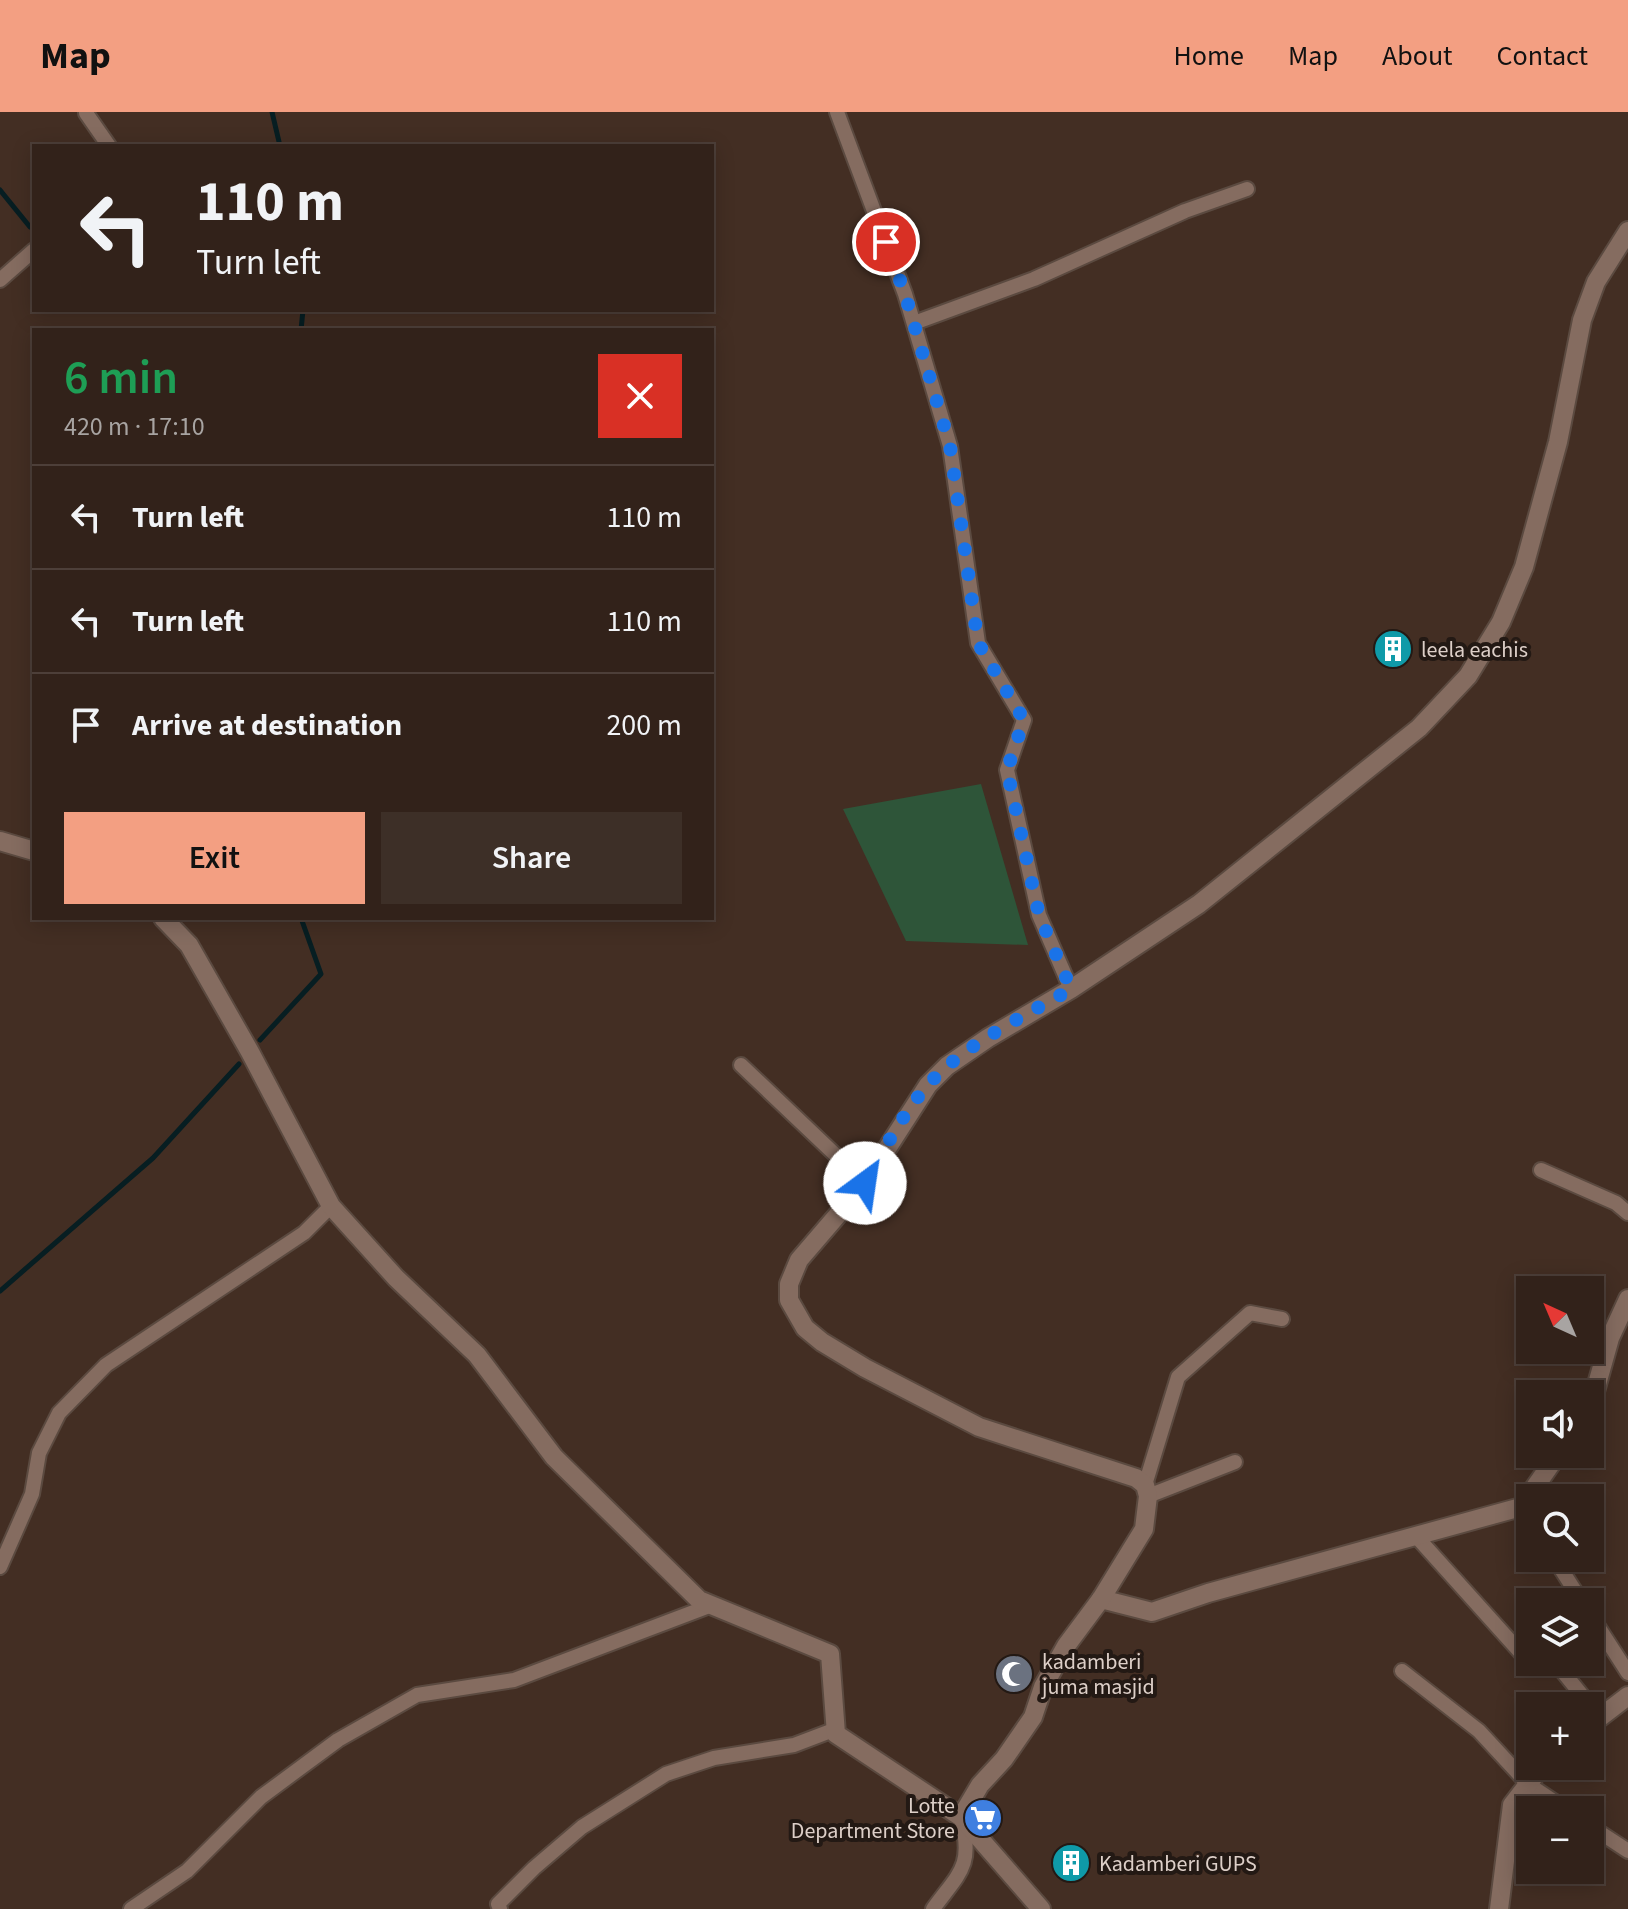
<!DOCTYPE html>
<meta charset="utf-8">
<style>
:root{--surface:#32221a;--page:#3d2f27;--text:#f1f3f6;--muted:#a8a4a2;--line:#4d3f39;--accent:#f39f82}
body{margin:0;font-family:"Source Sans 3",sans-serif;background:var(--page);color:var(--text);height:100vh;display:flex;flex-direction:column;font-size:30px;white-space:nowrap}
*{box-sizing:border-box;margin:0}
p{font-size:26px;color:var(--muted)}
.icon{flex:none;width:44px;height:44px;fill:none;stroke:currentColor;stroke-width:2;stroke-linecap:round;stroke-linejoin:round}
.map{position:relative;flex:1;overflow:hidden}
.panel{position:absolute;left:32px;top:216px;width:682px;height:592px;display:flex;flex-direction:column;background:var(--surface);border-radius:0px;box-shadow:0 4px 20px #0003,0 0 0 2px var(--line)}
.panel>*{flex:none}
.hud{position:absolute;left:32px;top:32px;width:682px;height:168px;border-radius:0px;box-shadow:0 4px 20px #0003,0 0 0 2px var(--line);background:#32221a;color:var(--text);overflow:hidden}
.needle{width:52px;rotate:316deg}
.tools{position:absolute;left:1516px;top:1164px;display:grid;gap:16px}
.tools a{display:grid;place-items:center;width:88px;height:88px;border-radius:0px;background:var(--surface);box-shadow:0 4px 20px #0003,0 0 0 2px var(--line);font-size:40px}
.pin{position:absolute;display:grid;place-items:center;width:68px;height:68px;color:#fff;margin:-34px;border:4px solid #fff;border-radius:50%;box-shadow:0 2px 8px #0007}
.me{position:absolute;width:88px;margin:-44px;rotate:31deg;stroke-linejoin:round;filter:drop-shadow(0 0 6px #0008)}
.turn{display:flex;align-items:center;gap:28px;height:168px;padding:0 32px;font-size:36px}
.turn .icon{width:104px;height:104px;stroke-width:2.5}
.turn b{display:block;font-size:56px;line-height:68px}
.round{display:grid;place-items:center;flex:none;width:84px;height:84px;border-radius:0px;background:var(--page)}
.head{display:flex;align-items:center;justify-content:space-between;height:136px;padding:0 32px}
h1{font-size:48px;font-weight:600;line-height:60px;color:#1e9e55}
.cta{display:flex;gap:16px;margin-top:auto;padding:16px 32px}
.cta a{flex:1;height:92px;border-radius:0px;background:var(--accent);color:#111;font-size:32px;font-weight:600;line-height:92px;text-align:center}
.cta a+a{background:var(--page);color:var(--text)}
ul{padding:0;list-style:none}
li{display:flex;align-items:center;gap:24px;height:104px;padding:0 32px;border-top:2px solid var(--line)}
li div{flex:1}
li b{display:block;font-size:30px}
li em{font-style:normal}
header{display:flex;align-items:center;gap:48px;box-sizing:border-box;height:112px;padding:0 40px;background:var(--accent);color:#111}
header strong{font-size:38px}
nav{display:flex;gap:44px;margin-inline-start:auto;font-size:28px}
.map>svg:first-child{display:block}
.green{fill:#2e5539}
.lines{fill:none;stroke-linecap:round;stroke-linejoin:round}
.stream{stroke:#071e22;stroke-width:5}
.minor-casing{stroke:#5b4a40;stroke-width:18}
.tertiary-casing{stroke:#5b4a40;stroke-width:22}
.minor{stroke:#856c60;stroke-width:14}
.tertiary{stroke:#856c60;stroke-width:18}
.route{stroke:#1a73e8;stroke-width:14;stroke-dasharray:0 25.2}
.labels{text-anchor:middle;stroke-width:8;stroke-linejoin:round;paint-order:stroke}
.poi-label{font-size:22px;fill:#ddcfc8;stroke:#231914;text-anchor:start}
</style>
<header>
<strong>Map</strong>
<nav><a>Home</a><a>Map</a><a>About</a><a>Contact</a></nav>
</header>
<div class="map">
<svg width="1628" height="1797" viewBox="0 0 1628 1797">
<rect width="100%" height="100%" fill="#432e23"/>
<!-- green -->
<polygon class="green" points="981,672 1028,833 906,829 843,697"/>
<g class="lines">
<!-- stream -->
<g class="stream">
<polyline points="272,0 280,34"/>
<polyline points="0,78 30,115"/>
<polyline points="301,218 303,198"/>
<polyline points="260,928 321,862 301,806"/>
<polyline points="0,1179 153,1046 239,952"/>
</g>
<!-- minor casing -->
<g class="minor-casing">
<g id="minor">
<polyline points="837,0 905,182 950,334 978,531 1024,608 1007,658 1039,803 1071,877"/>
<polyline points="86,1 109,34"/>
<polyline points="0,168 34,138"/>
<polyline points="914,211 1034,167 1185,99 1247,77"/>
<polyline points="741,953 865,1071"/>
<polyline points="1541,1058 1616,1091 1628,1101"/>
<polyline points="1590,1238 1604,1250"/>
<polyline points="1145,1373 1178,1265 1250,1201 1282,1207"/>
<polyline points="1148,1384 1235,1350"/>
<polyline points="1521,1395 1530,1409"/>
<polyline points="1416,1424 1521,1541 1530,1534"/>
<polyline points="1554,1446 1582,1490"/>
<polyline points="0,1455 32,1382 39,1341 59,1301 106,1253 304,1121 331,1094"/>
<polyline points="1590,1502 1628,1561"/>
<polyline points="1555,1550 1585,1587 1585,1594"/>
<polyline points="1402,1559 1479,1619 1528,1672 1567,1698"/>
<polyline points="1590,1714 1628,1739"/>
<polyline points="131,1797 187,1759 261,1685 338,1628 417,1583 514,1568 712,1493"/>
<polyline points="500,1797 498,1792 534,1756 582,1715 666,1662 714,1646 794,1633 836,1617"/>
<path d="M933 1797C959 1761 973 1755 962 1709"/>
</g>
</g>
<!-- tertiary casing -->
<g class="tertiary-casing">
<g id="tertiary">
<polyline points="0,729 34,739"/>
<polyline points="163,806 189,833 250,940 331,1094 396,1166 477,1243 554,1345 699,1488 830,1542 836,1622 961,1705 1041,1797"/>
<polyline points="1590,1297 1610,1226 1628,1187"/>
<polyline points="1101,1487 1152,1500 1208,1481 1521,1395 1558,1342"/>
<polyline points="1590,1613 1628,1584"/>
<polyline points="961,1705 980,1673 1004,1647 1033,1605 1043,1575 1066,1534 1101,1487 1144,1417 1148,1384 1145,1373 1136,1366 979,1315 865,1256 822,1230 805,1216 789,1188 789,1172 799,1148 865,1071 928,973 947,954 988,926 1071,877 1199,792 1419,616 1468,564 1501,510 1524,455 1558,330 1582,208 1596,170 1628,119"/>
<polyline points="1499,1797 1512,1693 1542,1654"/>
</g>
</g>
<!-- minor -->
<use href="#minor" class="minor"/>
<!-- tertiary -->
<use href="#tertiary" class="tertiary"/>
</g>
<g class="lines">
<!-- route -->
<path class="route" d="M865 1071C884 1038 903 1001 928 973 963 933 1025 904 1071 877L1039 803 1007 658 1024 608 978 531 950 334 905 182 886 130"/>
</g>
<!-- icons -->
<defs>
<g id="building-disc" transform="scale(2)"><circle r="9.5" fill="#0f9aa8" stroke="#231914"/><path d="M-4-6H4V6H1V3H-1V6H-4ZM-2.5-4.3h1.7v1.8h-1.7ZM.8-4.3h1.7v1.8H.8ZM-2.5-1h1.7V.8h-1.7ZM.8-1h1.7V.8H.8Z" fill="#fff"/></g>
<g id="mosque-disc" transform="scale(2)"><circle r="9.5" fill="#6b7280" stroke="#231914"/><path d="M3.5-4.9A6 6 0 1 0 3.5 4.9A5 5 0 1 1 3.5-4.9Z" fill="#fff"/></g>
<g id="supermarket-disc" transform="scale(2)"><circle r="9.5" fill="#3f7fe0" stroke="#231914"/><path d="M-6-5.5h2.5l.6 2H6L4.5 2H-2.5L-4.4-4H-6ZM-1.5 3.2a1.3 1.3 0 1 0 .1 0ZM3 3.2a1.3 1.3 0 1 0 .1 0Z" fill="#fff"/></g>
</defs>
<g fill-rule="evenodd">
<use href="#building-disc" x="1393" y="537"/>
<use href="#mosque-disc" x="1014" y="1562"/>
<use href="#supermarket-disc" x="983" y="1706"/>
<use href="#building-disc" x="1071" y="1751"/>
</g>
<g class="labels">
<!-- poi labels -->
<g class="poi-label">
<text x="1421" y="545">leela eachis</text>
<text x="1042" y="1557">kadamberi<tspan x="1042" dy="25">juma masjid</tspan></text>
<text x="955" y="1701" text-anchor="end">Lotte<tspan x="955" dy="25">Department Store</tspan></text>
<text x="1099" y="1759">Kadamberi GUPS</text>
</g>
</g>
</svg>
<div class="tools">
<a><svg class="needle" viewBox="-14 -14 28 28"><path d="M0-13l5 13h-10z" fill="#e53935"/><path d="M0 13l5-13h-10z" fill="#a8a4a2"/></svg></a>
<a><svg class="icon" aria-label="sound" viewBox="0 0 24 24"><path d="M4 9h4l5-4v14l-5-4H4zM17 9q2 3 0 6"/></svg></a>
<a><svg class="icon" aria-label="search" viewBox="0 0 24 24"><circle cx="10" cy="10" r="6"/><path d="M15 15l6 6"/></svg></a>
<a><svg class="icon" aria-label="layers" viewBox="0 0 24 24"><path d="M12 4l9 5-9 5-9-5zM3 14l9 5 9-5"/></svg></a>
<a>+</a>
<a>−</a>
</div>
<div class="pin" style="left:886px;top:130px;background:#d93025"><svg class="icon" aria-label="arrive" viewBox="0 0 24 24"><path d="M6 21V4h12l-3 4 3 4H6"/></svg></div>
<svg class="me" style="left:865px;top:1071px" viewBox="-20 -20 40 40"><circle r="19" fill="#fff"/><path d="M0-13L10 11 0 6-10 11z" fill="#1a73e8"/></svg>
<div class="hud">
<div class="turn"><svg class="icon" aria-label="left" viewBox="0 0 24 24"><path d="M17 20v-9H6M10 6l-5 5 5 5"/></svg><div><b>110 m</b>Turn left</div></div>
</div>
<section class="panel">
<div class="head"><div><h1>6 min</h1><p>420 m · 17:10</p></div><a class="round" style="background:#d93025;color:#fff"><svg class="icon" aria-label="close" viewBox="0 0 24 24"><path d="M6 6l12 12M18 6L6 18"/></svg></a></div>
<ul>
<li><svg class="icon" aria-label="left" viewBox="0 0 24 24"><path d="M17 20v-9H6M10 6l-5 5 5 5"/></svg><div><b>Turn left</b></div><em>110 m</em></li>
<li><svg class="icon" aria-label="left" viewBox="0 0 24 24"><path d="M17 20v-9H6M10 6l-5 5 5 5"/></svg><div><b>Turn left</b></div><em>110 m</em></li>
<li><svg class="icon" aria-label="arrive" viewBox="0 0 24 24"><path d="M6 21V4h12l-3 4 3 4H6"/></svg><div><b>Arrive at destination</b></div><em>200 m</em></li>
</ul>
<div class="cta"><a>Exit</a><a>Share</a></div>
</section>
</div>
